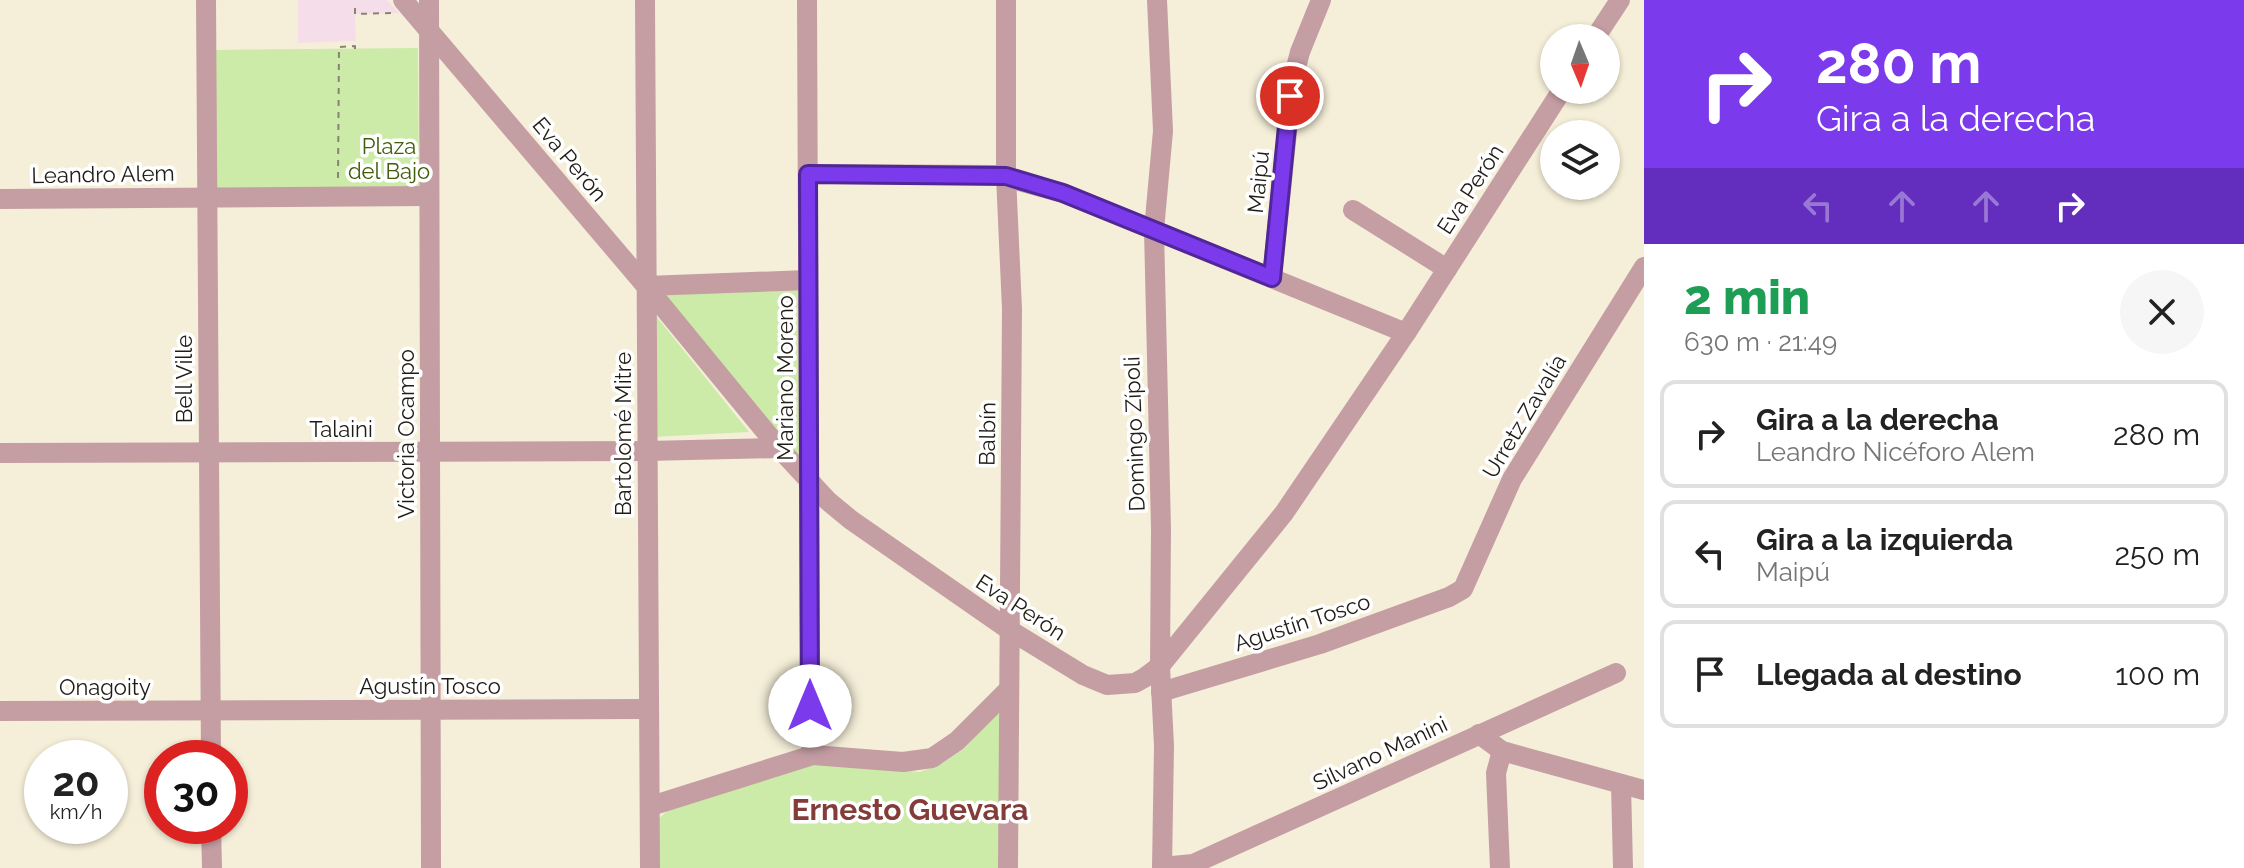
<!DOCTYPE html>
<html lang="es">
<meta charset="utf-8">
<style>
:root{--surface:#fff;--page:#f6f6f6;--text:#222;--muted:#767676;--line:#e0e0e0}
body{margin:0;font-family:Raleway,sans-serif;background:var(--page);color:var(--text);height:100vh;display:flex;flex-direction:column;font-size:30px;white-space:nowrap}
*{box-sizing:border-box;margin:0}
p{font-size:26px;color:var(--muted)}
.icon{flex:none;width:44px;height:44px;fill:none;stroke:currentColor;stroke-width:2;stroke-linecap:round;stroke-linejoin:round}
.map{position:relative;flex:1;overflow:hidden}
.panel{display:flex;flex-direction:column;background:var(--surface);width:600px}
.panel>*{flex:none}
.banner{background:#7c3aed;color:#fff;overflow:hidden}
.needle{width:52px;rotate:178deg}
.fabs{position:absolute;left:1540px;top:24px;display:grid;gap:16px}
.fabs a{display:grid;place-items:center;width:80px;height:80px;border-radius:50%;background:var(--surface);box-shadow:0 2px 6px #0004;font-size:40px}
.speed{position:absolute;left:24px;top:740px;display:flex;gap:16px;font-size:40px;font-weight:700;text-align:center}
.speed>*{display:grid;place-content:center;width:104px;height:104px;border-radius:50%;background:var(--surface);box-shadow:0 2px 6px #0004;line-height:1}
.speed small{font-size:20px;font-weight:400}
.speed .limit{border:12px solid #d22;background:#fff;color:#111}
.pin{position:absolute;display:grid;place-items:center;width:68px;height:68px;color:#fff;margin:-34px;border:4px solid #fff;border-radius:50%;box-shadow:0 2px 8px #0007}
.me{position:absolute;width:88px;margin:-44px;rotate:0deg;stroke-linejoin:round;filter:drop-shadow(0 0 6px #0008)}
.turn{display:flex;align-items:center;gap:28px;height:168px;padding:0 40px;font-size:36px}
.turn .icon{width:104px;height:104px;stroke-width:2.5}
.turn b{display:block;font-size:56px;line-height:68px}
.lanes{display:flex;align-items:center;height:76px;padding:0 40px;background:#0003;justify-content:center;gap:40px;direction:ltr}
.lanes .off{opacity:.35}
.round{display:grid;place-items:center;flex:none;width:84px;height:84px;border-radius:42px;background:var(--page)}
.head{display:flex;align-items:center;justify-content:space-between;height:136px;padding:0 40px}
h1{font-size:48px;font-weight:800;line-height:60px;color:#1e9e55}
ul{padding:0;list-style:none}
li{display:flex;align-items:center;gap:24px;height:108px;margin:0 16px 12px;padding:0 24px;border:4px solid var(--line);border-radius:16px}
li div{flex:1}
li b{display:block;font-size:30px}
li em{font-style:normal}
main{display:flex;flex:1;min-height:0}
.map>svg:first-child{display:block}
.medical{fill:#f5deea}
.green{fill:#cceaa8}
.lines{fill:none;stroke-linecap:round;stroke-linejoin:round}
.path{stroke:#888475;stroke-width:2;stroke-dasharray:6 6;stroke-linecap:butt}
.minor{stroke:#c59ea4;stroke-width:20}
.route-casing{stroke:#51269a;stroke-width:20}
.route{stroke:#7c3aed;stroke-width:14}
.labels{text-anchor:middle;stroke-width:7;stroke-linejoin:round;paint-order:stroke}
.park-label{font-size:22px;fill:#405d0b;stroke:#fff}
.street-label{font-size:22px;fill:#1e1c14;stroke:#fff}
.district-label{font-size:30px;font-weight:bold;fill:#843c39;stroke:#fff}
</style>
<main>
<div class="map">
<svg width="1644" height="868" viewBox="0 0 1644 868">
<rect width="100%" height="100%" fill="#f5efd9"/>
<!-- medical -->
<polygon class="medical" points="298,0 387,0 399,13 355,14 356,41 298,43"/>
<!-- green -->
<g class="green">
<polygon points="418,48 419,190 213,192 211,50"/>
<polygon points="808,280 810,483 646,286"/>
<polygon points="652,311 749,432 652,437"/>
<polygon points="999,710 1004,868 658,868 657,820 673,806 802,766 833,764 920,772 943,763 965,748"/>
</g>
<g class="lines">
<!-- path -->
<g class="path">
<polyline points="355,8 355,14 392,13"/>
<polyline points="338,178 339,47 355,46 355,50"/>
</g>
<!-- minor -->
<g class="minor">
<polyline points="206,0 211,758"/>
<polyline points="403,0 646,286 779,448 828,501 851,520 1008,629 1083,675 1107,685 1135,683 1144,678 1160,666 1284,513 1406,333 1562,90"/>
<polyline points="429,0 431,868"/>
<polyline points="645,0 650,868"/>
<polyline points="807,0 810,737 813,755"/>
<polyline points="1006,0 1006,176 1012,309 1008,868"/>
<polyline points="1157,0 1163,131 1154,230 1161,529 1160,666 1164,746 1162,868"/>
<polyline points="1595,38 1620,0"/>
<polyline points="808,174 997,175 1063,193 1406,333"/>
<polyline points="0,199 429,196"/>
<polyline points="1353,210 1447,269"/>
<polyline points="1272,278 1292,83 1300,52 1321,0"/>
<polyline points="646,286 808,280"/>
<polyline points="0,453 647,451 779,448"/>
<polyline points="1161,692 1320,644 1449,597 1463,589 1512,479 1644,267"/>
<polyline points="0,711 649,709"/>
<polyline points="1479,734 1502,751 1644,790"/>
<polyline points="1621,784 1623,868"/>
<polyline points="651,806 813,755 903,762 932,758 957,741 1009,689"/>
<polyline points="211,826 212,868"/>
<polyline points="1162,867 1193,864 1616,673"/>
<polyline points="1500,868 1496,773 1502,751"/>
</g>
</g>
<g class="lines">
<!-- route casing -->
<g class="route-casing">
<polyline id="route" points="810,706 808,174 1006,176 1063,193 1272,278 1290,96"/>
</g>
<!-- route -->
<use href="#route" class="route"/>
</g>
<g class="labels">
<!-- park labels -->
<g class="park-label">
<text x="389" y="154">Plaza<tspan x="389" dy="25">del Bajo</tspan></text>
</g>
<!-- street labels -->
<g class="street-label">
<text transform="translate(570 159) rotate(50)" y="8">Eva Perón</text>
<text transform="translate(103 174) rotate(-1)" y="8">Leandro Alem</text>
<text transform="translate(1258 182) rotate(-84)" y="8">Maipú</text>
<text transform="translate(1470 189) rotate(-57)" y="8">Eva Perón</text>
<text transform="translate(785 378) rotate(-90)" y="8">Mariano Moreno</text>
<text transform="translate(184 379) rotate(-90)" y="8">Bell Ville</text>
<text transform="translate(1524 416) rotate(-59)" y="8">Urretz Zavalía</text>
<text x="341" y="437">Talaini</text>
<text transform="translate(406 434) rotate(-90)" y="8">Victoria Ocampo</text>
<text transform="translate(623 434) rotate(-90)" y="8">Bartolomé Mitre</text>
<text transform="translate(987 434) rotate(-89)" y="8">Balbín</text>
<text transform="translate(1134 434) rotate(-92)" y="8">Domingo Zípoli</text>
<text transform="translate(1021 607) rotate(33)" y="8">Eva Perón</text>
<text transform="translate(1302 622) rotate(-18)" y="8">Agustín Tosco</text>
<text x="430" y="694">Agustín Tosco</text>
<text x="105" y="695">Onagoity</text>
<text transform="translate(1380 753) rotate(-25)" y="8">Silvano Manini</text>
</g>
<!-- district labels -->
<g class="district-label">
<text x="910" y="820">Ernesto Guevara</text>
</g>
</g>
</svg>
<div class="fabs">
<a><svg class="needle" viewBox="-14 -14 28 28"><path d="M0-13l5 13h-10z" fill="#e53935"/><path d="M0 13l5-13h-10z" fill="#767676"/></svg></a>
<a><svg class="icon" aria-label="layers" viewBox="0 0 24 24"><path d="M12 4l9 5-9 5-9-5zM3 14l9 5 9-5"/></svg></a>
</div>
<div class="speed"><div>20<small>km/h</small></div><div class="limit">30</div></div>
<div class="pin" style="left:1290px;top:96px;background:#d93025"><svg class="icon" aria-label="arrive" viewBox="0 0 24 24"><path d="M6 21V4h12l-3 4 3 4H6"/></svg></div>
<svg class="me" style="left:810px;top:706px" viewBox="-20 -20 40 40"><circle r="19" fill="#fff"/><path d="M0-13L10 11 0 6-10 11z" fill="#7c3aed"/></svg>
</div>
<section class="panel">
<div class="banner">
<div class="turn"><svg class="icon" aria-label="right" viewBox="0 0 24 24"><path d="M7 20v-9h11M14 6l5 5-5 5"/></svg><div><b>280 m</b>Gira a la derecha</div></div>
<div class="lanes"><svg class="icon off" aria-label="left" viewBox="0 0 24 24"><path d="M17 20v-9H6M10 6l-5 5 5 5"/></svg><svg class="icon off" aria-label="ahead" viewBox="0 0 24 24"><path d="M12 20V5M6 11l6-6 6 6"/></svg><svg class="icon off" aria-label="ahead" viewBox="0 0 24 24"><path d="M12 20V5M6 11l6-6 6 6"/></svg><svg class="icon" aria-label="right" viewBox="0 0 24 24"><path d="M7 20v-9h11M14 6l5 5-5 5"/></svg></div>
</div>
<div class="head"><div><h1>2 min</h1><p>630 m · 21:49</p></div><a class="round"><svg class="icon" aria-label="close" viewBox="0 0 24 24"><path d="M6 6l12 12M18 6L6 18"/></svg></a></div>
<ul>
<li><svg class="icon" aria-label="right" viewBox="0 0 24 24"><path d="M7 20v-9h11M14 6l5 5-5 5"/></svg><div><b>Gira a la derecha</b><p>Leandro Nicéforo Alem</p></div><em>280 m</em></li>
<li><svg class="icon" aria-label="left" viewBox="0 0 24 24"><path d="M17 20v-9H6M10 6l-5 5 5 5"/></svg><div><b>Gira a la izquierda</b><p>Maipú</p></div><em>250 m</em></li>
<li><svg class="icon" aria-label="arrive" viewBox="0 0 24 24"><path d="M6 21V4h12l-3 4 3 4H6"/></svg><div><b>Llegada al destino</b></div><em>100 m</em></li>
</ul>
</section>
</main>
